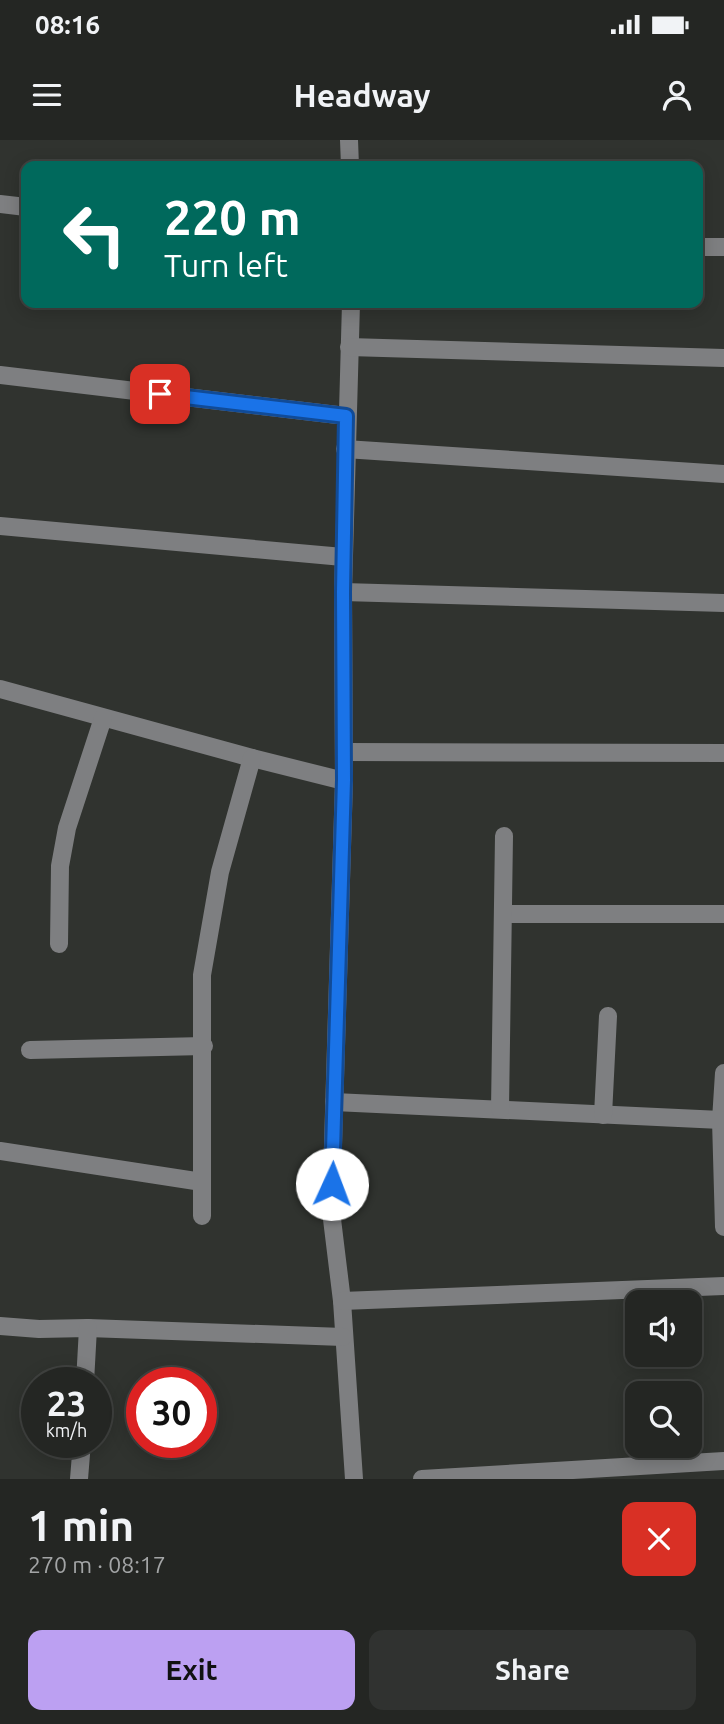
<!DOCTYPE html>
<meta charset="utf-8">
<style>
:root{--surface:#242623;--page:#303230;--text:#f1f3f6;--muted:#a3a5a6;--line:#414341;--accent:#bca0f2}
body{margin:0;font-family:Ubuntu,sans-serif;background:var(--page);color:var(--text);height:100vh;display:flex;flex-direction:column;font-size:26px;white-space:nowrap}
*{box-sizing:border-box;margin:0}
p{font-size:23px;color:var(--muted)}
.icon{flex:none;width:38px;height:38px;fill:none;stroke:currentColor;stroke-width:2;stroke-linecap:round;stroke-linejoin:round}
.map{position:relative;height:1339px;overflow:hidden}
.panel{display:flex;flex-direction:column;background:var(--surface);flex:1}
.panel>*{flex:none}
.top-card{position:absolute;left:21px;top:21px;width:682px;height:147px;border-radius:14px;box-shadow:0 4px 18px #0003,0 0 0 2px var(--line);background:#00695c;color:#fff;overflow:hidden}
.fabs{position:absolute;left:625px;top:1150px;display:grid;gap:14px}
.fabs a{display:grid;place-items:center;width:77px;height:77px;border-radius:14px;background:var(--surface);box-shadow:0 4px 18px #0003,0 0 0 2px var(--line);font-size:35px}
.speed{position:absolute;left:21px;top:1227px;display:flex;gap:14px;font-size:35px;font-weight:700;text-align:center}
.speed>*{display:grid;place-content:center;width:91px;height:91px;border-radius:50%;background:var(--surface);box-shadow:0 4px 18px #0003,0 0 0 2px var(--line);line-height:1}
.speed small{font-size:18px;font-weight:400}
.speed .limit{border:10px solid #d22;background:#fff;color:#111}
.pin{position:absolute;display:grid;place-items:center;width:60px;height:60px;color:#fff;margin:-30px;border-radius:14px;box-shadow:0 4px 10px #0006}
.me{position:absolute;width:77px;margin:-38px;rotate:2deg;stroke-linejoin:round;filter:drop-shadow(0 0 5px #0008)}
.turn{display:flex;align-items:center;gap:24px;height:147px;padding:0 28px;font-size:32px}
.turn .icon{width:91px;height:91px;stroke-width:2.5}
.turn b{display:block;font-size:49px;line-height:60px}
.round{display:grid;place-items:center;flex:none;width:74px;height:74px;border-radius:14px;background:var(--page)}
.summary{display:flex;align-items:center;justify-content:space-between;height:119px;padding:0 28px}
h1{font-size:42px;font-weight:600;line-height:52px}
.cta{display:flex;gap:14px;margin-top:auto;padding:14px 28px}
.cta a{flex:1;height:80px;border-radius:14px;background:var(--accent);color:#111;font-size:28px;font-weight:600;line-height:80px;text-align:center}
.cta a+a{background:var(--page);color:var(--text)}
.status{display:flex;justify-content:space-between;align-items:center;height:49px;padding:0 35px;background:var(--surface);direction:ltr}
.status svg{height:19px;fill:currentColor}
header{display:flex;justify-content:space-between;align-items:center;height:91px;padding:0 28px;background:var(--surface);font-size:32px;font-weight:600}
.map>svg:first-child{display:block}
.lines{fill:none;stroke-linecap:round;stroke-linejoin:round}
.minor{stroke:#7e7f81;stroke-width:18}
.route-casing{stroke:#114b97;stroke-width:18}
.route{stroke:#1a73e8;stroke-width:12}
</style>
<div class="status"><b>08:16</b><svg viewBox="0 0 49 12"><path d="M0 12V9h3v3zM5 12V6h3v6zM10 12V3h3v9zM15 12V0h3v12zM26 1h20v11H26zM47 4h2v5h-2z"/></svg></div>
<header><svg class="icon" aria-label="menu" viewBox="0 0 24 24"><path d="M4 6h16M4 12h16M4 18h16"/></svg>Headway<svg class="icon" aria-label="person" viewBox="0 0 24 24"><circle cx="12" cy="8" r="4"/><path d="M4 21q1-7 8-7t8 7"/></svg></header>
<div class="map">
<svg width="724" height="1339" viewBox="0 0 724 1339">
<rect width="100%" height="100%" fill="#30332f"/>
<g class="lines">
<!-- minor -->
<g class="minor">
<polyline points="349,0 350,26"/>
<polyline points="0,64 26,67"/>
<polyline points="698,107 724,107"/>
<polyline points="351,163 343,452 344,641 331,1071 342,1161 354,1339"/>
<polyline points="349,207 724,218"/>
<polyline points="0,235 346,276"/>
<polyline points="345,309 724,334"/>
<polyline points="0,386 343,417"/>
<polyline points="343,452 724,463"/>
<polyline points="0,549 252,618 344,641"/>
<polyline points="344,612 724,613"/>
<polyline points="504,774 724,774"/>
<polyline points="59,804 60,726 67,688 103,578"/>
<polyline points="30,910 204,906"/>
<polyline points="724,933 721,980 724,1087"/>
<polyline points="334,962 721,980"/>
<polyline points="500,969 504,696"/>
<polyline points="603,975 608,876"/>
<polyline points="0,1011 202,1042"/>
<polyline points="202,1076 202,835 220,732 252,618"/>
<polyline points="342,1161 724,1146"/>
<polyline points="0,1186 39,1189 88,1188 343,1197"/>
<polyline points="85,1242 88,1188"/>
<polyline points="79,1339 82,1302"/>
<polyline points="422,1339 724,1321"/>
</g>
</g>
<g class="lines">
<!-- route casing -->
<g class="route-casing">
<polyline id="route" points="160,254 346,276 343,452 344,640 332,1044"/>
</g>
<!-- route -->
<use href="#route" class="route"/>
</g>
</svg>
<div class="fabs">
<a><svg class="icon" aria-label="sound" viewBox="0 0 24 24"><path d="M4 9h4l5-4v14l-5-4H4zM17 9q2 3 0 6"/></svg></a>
<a><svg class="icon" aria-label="search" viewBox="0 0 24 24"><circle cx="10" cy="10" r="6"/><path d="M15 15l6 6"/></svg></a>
</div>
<div class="speed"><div>23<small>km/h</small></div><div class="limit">30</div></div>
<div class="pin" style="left:160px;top:254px;background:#d93025"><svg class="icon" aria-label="arrive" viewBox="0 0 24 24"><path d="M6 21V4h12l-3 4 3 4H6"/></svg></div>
<svg class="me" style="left:332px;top:1044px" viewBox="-20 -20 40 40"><circle r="19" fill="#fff"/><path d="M0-13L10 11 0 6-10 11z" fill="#1a73e8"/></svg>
<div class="top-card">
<div class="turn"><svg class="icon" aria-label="left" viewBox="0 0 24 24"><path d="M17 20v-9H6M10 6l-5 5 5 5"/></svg><div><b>220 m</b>Turn left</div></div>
</div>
</div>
<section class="panel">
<div class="summary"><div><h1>1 min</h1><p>270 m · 08:17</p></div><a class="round" style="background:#d93025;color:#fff"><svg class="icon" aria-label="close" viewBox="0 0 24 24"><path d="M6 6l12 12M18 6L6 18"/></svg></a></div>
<div class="cta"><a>Exit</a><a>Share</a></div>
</section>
